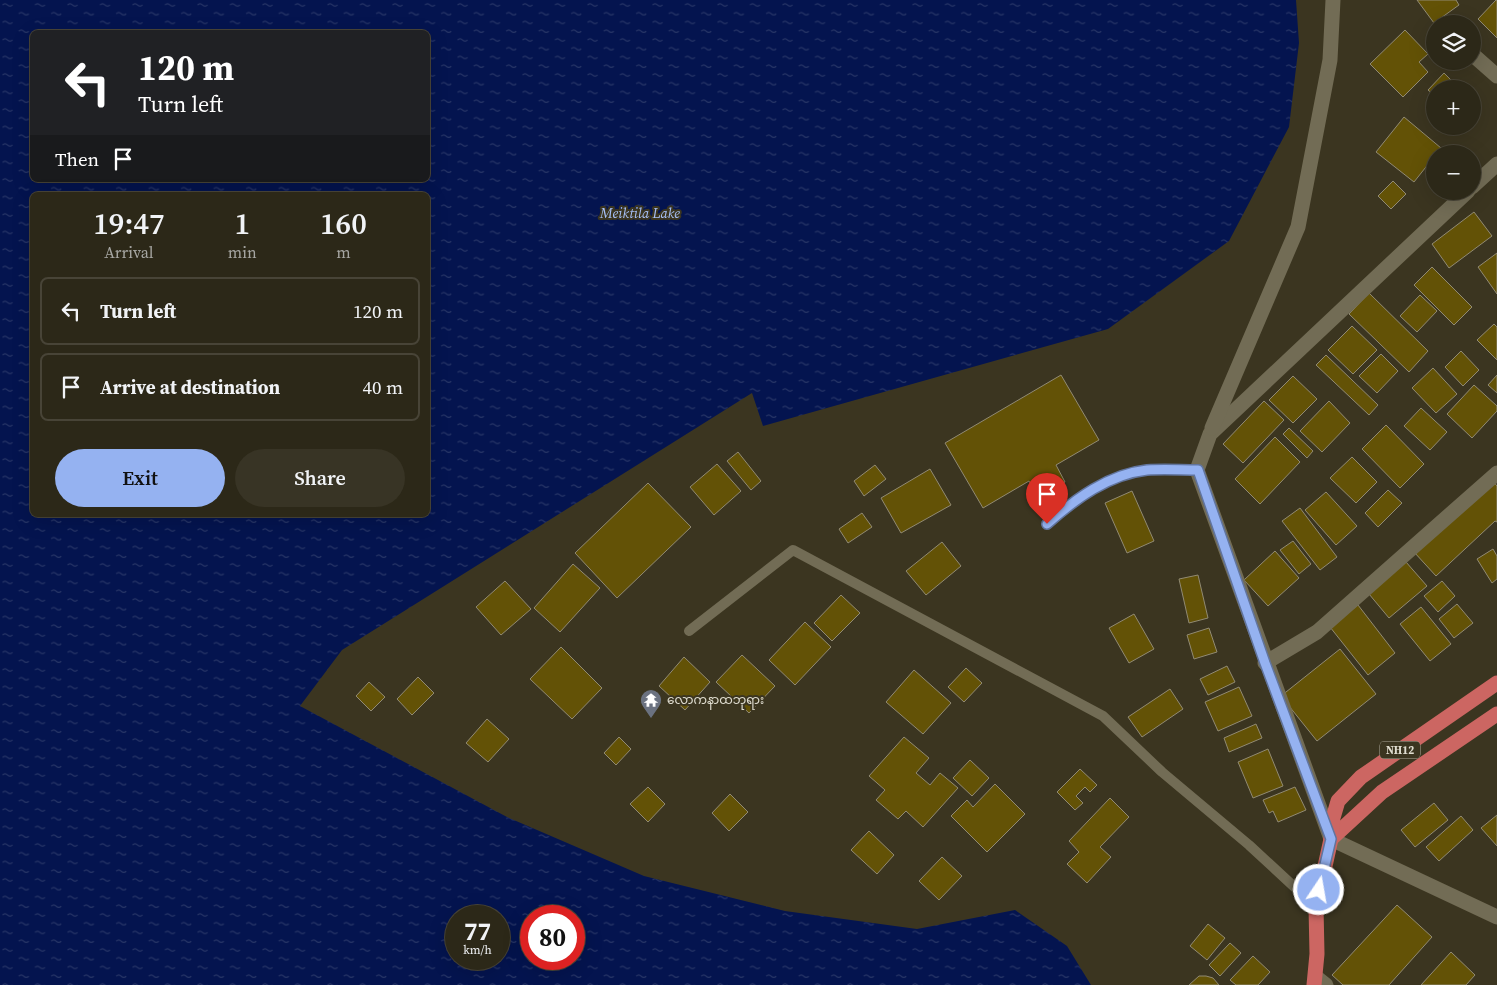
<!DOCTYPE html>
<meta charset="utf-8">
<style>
:root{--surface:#2c2818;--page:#383425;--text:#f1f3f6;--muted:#a6a6a2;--line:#484437;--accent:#95b2f1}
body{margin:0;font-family:"Source Serif 4","Noto Sans Myanmar",serif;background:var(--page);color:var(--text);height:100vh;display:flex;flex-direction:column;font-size:19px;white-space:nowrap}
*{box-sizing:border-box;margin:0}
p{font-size:16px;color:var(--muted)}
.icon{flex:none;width:28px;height:28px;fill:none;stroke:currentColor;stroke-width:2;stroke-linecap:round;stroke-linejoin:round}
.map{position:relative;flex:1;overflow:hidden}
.sheet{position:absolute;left:30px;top:192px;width:400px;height:325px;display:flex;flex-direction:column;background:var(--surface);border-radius:8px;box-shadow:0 5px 20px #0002,0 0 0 1px var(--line)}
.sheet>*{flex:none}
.banner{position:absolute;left:30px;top:30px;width:400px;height:152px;border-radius:8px;box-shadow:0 5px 20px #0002,0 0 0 1px var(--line);background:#202124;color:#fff;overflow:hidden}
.fabs{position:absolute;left:1426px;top:15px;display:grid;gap:10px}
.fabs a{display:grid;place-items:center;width:55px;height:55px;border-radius:50%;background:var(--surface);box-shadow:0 5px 20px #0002,0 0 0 1px var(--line);font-size:25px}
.speed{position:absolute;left:445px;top:905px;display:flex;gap:10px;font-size:25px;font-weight:700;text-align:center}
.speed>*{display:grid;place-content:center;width:65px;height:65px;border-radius:50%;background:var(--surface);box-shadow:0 5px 20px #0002,0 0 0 1px var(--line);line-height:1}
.speed small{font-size:12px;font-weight:400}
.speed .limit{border:8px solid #d22;background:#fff;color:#111}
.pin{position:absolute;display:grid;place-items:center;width:42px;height:42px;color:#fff;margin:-51px -21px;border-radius:50% 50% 50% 0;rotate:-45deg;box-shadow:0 0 5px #0007}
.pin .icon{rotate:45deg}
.me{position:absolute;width:55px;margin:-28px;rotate:12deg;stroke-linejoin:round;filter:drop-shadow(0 0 4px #0008)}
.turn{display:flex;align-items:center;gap:18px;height:105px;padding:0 25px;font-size:22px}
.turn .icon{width:65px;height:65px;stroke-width:2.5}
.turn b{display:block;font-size:35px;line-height:42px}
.then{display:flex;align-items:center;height:48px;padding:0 25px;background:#0003;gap:10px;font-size:19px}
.eta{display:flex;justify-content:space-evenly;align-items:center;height:85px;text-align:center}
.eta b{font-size:30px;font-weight:600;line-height:35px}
.primary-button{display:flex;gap:10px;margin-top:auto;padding:10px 25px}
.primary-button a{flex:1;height:58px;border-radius:30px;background:var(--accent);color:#111;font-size:20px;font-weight:600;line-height:58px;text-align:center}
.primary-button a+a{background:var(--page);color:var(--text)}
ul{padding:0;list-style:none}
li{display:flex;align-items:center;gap:15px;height:68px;margin:0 10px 8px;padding:0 15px;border:2px solid var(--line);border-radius:8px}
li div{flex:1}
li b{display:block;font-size:19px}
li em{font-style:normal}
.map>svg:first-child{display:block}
.water{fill:url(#water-ripples);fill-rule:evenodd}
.building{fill:#635206;stroke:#918a73}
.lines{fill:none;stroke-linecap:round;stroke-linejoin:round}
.service{stroke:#726c55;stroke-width:10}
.minor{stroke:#726c55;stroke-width:15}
.trunk{stroke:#cc6662;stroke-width:15}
.route-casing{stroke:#61749d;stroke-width:12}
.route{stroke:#95b2f1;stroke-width:9}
.labels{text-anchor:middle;stroke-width:4;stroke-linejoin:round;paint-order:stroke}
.shield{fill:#3b3520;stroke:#afab9c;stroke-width:1}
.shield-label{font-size:11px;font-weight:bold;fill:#e1ded1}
.poi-label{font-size:12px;fill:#e1ded1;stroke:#3b3520;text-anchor:start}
.water-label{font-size:14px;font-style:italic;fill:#a7c1f9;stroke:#3b3520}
</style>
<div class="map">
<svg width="1497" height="985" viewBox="0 0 1497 985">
<defs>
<pattern id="water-ripples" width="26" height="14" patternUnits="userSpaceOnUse" patternTransform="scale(1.25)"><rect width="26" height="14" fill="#04144f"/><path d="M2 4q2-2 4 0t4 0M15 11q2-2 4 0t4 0" fill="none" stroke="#283667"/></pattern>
</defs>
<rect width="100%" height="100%" fill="#3b3520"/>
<!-- water -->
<path class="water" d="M0 0H1296L1299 43 1289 127 1229 241 1108 329 763 426 752 393 342 650 300 706 507 817 644 876 785 911 917 929 1015 910 1067 946 1091 985H0ZM32 32H428V180H32ZM32 195H428V515H32ZM456 916H499V959H456ZM531 916H574V959H531Z"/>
<!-- building -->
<g class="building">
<polygon points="1417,0 1456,0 1459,5 1434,23"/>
<polygon points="1496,0 1497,0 1497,38 1478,19"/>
<polygon points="1405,30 1428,54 1419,62 1428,72 1403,97 1370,64"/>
<polygon points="1444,73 1460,89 1435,89 1435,96 1428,90"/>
<polygon points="1404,117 1441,148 1414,182 1376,152"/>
<polygon points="1393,181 1406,194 1391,209 1378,196"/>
<polygon points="1474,212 1492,236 1449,268 1432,244"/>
<polygon points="1497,253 1497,294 1478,267"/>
<polygon points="1432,267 1472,307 1454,325 1414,285"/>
<polygon points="1369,293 1428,351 1409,372 1349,314"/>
<polygon points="1420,295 1437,311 1417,332 1400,316"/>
<polygon points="1494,324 1497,327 1497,360 1477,340"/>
<polygon points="1352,326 1377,350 1353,374 1328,350"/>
<polygon points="1461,351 1479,370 1463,386 1445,367"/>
<polygon points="1381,354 1398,371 1377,393 1359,376"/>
<polygon points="1326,355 1378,405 1369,415 1316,365"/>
<polygon points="1433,368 1457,394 1436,413 1412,388"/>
<polygon points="1061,375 1099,440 1056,465 1065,482 1038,497 1029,481 983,508 945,443"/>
<polygon points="1497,375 1497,393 1488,385"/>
<polygon points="1293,376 1317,399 1293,423 1269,400"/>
<polygon points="1474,385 1497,406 1497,411 1472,438 1447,414"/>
<polygon points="1264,401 1284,420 1243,463 1223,444"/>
<polygon points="1329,401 1350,423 1322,452 1300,431"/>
<polygon points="1421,408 1447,432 1430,450 1404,426"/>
<polygon points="1386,425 1424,464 1400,488 1362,449"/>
<polygon points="1289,428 1313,451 1307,458 1283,434"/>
<polygon points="1275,437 1300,462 1260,504 1235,479"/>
<polygon points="738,452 761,481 751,490 727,461"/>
<polygon points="1352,457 1377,482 1356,503 1330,478"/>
<polygon points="717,464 741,491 714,515 690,487"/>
<polygon points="875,465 886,479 864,496 854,481"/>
<polygon points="930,469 951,505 901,533 881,498"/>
<polygon points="1492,480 1497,486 1497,522 1495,521 1436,576 1414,552"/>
<polygon points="648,483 691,527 617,598 575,553"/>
<polygon points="1388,490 1402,503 1378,527 1365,513"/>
<polygon points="1132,491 1154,541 1127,553 1105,503"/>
<polygon points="1326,492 1357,526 1336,545 1305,510"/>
<polygon points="1300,508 1337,557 1320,570 1282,521"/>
<polygon points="862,513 872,527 848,543 839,529"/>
<polygon points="1293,541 1311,564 1299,574 1280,550"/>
<polygon points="942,542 961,566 926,595 906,571"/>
<polygon points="1493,549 1497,556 1497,579 1492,583 1477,559"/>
<polygon points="1275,551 1299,578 1268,606 1244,580"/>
<polygon points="1406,562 1427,586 1389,618 1369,594"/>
<polygon points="573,564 600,588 560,632 534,608"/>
<polygon points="1198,575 1208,618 1189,623 1179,579"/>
<polygon points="505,581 531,609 501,635 476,607"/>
<polygon points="1442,581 1455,596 1438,612 1424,596"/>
<polygon points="841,595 860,613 832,641 814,623"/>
<polygon points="1457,604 1473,623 1454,638 1439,619"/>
<polygon points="1358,605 1395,653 1368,675 1330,627"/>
<polygon points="1421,607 1451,644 1430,661 1400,624"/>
<polygon points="1134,614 1154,649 1129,663 1109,628"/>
<polygon points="805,622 831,647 795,685 769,660"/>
<polygon points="1209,628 1217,652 1194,659 1187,635"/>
<polygon points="561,647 602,688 572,719 530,679"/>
<polygon points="1340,649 1376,694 1317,741 1281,696"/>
<polygon points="742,655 775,686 749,713 716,682"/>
<polygon points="684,657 710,682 685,710 659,686"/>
<polygon points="1227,666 1235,682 1208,695 1200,679"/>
<polygon points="966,668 982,683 964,702 948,687"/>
<polygon points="914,670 951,703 923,734 886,702"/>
<polygon points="418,677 434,693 412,715 397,699"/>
<polygon points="369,682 385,697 371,711 356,696"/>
<polygon points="1239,687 1252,716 1218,731 1205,702"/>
<polygon points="1170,689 1183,709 1142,737 1128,717"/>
<polygon points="487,719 509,739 488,762 466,743"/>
<polygon points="1256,724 1262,738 1229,752 1224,738"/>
<polygon points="619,737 631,749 616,765 604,753"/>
<polygon points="904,737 929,758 916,773 930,785 940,773 958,788 923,827 906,811 898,819 876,800 885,790 869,776"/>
<polygon points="1268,749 1283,786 1253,798 1238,762"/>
<polygon points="970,760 989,778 972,796 953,778"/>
<polygon points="1080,769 1097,785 1090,792 1085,787 1076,796 1083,803 1075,810 1057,792"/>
<polygon points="995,784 1025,814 987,852 951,816 967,800 973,807"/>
<polygon points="648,787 665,804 648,822 630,804"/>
<polygon points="1295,787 1306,810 1278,822 1273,811 1269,813 1263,800"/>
<polygon points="730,794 748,812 729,831 712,813"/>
<polygon points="1110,798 1129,817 1100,847 1111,857 1087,883 1067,864 1079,852 1069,841"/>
<polygon points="1434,803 1448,820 1415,847 1401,830"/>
<polygon points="1497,815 1497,846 1481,828"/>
<polygon points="1461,816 1473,830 1439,861 1426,847"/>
<polygon points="869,831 894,855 877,874 851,850"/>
<polygon points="942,857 962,876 939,900 919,881"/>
<polygon points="1397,905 1432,937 1389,985 1343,985 1332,975"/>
<polygon points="1208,924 1225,938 1207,960 1190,946"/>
<polygon points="1230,943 1241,953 1220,976 1209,965"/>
<polygon points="1451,952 1475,975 1466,985 1421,985"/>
<polygon points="1253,956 1270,972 1258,985 1236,985 1230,980"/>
<polygon points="1199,976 1206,976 1213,978 1219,985 1189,985"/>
</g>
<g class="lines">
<!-- service -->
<g class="service">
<path d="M1047 524C1075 499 1109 474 1147 470 1164 469 1181 470 1197 470"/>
<polyline points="689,631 793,550 1103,716 1162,772 1249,845 1316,907"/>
</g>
<!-- minor -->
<g class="minor">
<polyline points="1472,54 1497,76"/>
<polyline points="1472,187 1497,164"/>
<polyline points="1468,191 1210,434 1197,470 1331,839 1497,917"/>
<polyline points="1212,428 1298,227 1330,60 1333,0"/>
<polyline points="1265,663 1317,632 1497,473"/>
<polyline points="1316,977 1326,985"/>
</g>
<!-- trunk -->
<g class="trunk">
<polyline points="1331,839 1382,792 1497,714"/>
<polyline points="1314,985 1317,954 1316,907 1331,839 1333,818 1338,801 1361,777 1497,683"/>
</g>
</g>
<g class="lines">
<!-- route casing -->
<g class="route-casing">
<path id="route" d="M1047 524C1075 499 1109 474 1147 470 1164 469 1181 470 1198 470L1265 663 1331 839 1319 890"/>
</g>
<!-- route -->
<use href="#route" class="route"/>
</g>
<!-- icons -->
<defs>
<g id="temple-pin" transform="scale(1.125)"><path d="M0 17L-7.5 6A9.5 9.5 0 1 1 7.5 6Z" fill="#6b7280" stroke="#3b3520"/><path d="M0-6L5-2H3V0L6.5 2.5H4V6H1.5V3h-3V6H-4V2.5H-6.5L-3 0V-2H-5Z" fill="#fff"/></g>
</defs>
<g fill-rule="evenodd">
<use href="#temple-pin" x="651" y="700"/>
</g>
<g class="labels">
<!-- shield labels -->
<rect class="shield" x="1380" y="741.5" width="40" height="17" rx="4"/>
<g class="shield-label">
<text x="1400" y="754">NH12</text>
</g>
<!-- poi labels -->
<g class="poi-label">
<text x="667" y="704">လောကနာထဘုရား</text>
</g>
<!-- water labels -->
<g class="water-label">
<text x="640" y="218">Meiktila Lake</text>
</g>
</g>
</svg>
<div class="fabs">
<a><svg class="icon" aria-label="layers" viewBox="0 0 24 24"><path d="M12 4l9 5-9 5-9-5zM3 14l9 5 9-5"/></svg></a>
<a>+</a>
<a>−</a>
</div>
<div class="speed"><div>77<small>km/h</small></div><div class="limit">80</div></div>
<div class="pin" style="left:1047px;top:524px;background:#d93025"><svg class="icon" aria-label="arrive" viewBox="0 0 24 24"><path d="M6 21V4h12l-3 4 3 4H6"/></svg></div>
<svg class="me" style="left:1319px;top:890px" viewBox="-20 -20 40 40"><circle r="17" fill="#95b2f1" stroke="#fff" stroke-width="3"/><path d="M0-11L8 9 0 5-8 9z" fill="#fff"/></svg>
<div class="banner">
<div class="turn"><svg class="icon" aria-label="left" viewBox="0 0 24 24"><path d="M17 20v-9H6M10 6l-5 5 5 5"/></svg><div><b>120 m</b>Turn left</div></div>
<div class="then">Then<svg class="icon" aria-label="arrive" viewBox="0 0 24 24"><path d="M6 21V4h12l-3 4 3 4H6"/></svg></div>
</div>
<section class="sheet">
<div class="eta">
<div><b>19:47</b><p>Arrival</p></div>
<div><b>1</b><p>min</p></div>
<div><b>160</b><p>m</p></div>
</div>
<ul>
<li><svg class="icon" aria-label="left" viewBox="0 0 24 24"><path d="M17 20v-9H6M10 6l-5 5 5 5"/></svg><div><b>Turn left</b></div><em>120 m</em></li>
<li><svg class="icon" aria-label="arrive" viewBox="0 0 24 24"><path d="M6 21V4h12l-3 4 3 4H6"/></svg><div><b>Arrive at destination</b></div><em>40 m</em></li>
</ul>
<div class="primary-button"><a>Exit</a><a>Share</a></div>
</section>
</div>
